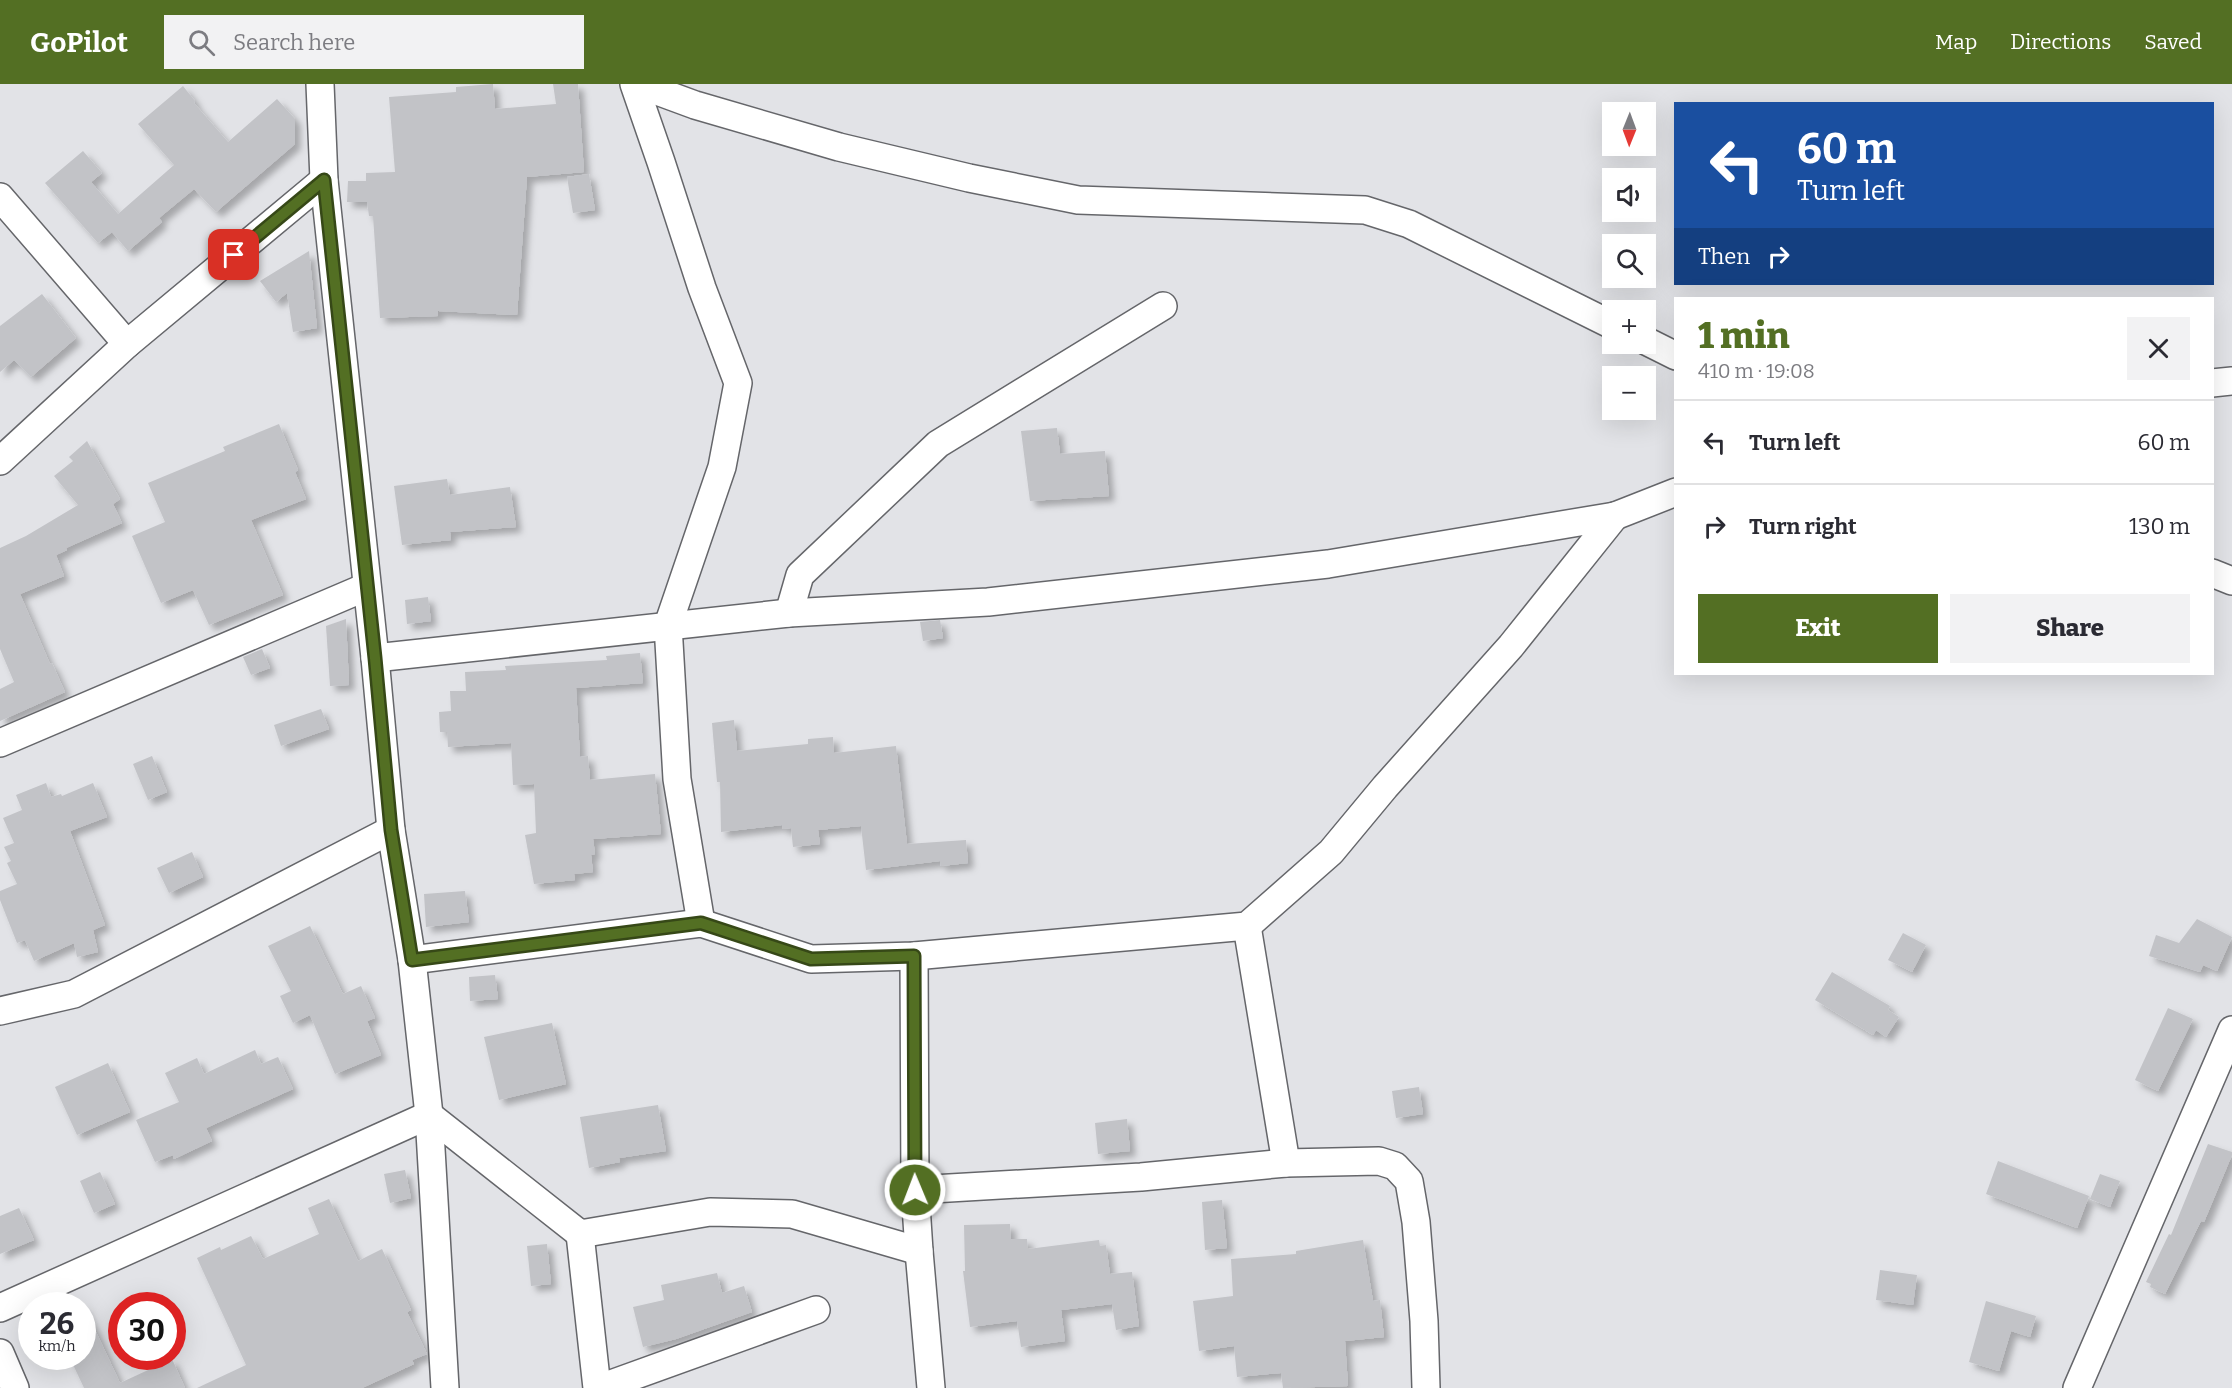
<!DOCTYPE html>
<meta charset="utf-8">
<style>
:root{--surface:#fff;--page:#f2f2f3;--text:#2b2b33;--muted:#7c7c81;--line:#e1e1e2;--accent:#536f23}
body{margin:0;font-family:Bitter,serif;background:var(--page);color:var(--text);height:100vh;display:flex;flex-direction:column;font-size:22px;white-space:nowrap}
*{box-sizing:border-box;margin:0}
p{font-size:20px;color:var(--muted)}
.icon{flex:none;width:33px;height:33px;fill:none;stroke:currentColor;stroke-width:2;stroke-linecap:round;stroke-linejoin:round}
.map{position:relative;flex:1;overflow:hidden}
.details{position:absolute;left:1674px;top:213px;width:540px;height:378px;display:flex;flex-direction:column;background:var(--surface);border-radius:0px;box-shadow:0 6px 24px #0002}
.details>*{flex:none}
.top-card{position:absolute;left:1674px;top:18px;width:540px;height:183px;border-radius:0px;box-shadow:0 6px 24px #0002;background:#1a4fa0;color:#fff;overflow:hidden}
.needle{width:39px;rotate:181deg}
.controls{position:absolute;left:1602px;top:18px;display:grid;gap:12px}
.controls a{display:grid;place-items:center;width:54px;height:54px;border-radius:0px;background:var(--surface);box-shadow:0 6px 24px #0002;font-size:30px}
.speed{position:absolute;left:18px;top:1208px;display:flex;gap:12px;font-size:30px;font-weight:700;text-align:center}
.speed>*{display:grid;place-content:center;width:78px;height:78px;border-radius:50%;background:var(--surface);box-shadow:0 6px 24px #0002;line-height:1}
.speed small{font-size:15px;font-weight:400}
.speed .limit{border:9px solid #d22;background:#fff;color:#111}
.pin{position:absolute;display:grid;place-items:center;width:51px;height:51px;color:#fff;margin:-26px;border-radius:12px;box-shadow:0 3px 9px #0006}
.me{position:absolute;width:66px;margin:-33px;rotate:359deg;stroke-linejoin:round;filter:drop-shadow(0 0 4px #0008)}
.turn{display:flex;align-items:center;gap:21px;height:126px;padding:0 24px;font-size:27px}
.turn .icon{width:78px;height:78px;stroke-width:2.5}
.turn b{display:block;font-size:42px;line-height:51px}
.then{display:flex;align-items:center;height:57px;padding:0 24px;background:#0003;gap:12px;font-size:22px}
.round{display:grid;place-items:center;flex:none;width:63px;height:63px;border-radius:0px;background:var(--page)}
.summary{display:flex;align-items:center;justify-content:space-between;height:102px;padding:0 24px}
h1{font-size:36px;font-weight:800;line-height:45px;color:var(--accent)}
.button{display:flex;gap:12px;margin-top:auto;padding:12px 24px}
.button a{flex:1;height:69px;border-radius:0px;background:var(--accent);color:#fff;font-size:24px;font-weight:800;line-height:69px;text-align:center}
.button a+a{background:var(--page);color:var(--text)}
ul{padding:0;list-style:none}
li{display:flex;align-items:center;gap:18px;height:84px;padding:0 24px;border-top:2px solid var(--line)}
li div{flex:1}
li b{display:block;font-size:22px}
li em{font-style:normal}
header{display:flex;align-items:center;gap:36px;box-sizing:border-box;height:84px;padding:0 30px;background:var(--accent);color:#fff}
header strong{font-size:28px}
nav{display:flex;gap:33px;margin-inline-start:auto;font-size:21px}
.search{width:420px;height:54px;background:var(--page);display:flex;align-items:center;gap:15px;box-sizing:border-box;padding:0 21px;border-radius:0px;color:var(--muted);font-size:22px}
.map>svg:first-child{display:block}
.building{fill:#c2c3c7;filter:url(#shadow)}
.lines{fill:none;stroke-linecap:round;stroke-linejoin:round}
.minor-casing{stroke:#65666a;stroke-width:30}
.minor{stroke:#fff;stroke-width:27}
.route-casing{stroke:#364817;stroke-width:15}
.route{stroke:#536f23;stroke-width:10}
</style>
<header>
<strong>GoPilot</strong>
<div class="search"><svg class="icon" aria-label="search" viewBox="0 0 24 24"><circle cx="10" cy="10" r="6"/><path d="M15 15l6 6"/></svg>Search here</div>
<nav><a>Map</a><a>Directions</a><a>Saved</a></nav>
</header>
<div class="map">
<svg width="2232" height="1304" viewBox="0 0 2232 1304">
<defs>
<filter id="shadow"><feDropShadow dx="5.5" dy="5.5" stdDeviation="3" flood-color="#0004"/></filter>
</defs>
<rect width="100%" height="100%" fill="#e2e3e7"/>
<!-- building -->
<g class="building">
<polygon points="493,0 495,25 556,20 553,0 578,0 584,88 527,93 517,231 438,227 438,232 380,234 373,132 369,132 367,118 347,118 348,97 366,97 366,89 395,88 389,13 456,8 456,3"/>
<polygon points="183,2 195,17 194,19 228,58 277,15 295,35 295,60 216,128 194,105 159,134 162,138 128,167 112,148 98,159 45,99 83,67 102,89 91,98 118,130 174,81 138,40"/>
<polygon points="589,90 595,126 573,129 567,93"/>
<polygon points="309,167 317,244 293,248 287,209 276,218 260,197"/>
<polygon points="42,210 76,254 31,293 14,276 0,288 0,242"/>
<polygon points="279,340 298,386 295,388 306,415 251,436 283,511 209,541 193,506 161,519 132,452 165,438 148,399 225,367 223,363"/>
<polygon points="1057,344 1060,370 1105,367 1109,412 1030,417 1021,347"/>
<polygon points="87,357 120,415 113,420 122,439 66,464 67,466 56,471 64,492 20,510 50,580 52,579 65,608 0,637 0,605 14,598 0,565 0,464 26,452 78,421 54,392 73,377 69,373"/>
<polygon points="447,395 450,411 510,403 516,443 450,448 451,456 402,461 394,402"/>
<polygon points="428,513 431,537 407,540 405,516"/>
<polygon points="346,535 349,601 330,602 326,542"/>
<polygon points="940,536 943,554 923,557 920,538"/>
<polygon points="262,565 270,584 251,591 243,573"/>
<polygon points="640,569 643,599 576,604 580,673 588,672 590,696 655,690 661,750 593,755 595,770 591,771 593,788 574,790 575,796 534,800 525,751 536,749 534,700 513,701 511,659 448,663 447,648 440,648 439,628 451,627 450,607 466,607 465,588 506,586 505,582 607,576 606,572"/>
<polygon points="321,625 329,645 281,662 274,641"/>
<polygon points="734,636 737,667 808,660 808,655 833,653 834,669 896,662 907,760 966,756 968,779 941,782 940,777 866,786 861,742 818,746 820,760 793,763 791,744 783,745 782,741 721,748 720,698 717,698 712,639"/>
<polygon points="152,672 167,708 148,716 133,680"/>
<polygon points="46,699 51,713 61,710 62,712 93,699 107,733 70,747 105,841 93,846 98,868 77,873 74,859 34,877 25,856 17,859 0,816 0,807 17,800 7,779 11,777 4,763 14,759 3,734 22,726 16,711"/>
<polygon points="192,768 203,793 169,809 157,784"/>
<polygon points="465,807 469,838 426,843 424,810"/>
<polygon points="2197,835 2232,853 2217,887 2203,881 2200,888 2149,872 2156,851 2179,859"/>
<polygon points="310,842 343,910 361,902 375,934 367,937 381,971 335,990 310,931 293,939 280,912 291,907 268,862"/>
<polygon points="1903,849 1926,861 1912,888 1888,876"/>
<polygon points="1832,888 1890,922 1888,926 1899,933 1886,953 1876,946 1873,951 1815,916"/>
<polygon points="495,891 498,915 470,917 469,893"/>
<polygon points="2168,924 2193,935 2158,1007 2135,996"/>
<polygon points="552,939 566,1000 499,1016 484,953"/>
<polygon points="255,966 261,980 278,973 293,1005 206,1044 212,1057 174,1075 173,1071 155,1078 136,1036 179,1018 165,989 197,974 204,990"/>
<polygon points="108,979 130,1028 77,1051 55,1003"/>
<polygon points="1419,1003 1423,1030 1396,1034 1392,1007"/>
<polygon points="658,1021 666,1067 619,1074 620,1078 589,1084 580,1033"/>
<polygon points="1127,1035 1130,1067 1098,1070 1095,1039"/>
<polygon points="2208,1060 2232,1068 2232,1071 2204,1138 2201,1137 2165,1210 2150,1203 2151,1200 2146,1198 2169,1150 2171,1151"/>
<polygon points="1998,1077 2089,1112 2077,1144 1986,1110"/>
<polygon points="405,1086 411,1114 390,1119 384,1090"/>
<polygon points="100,1088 115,1120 94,1129 80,1097"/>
<polygon points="2100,1090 2120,1097 2110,1123 2090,1115"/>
<polygon points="329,1115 358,1177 382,1165 411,1226 407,1228 427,1270 412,1276 414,1280 362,1304 197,1304 246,1281 197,1174 220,1163 221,1166 251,1152 263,1175 319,1150 308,1124"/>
<polygon points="1222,1116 1227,1164 1205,1166 1202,1118"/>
<polygon points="19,1124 34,1156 0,1170 0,1132"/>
<polygon points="1010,1140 1011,1155 1027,1155 1028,1165 1099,1156 1100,1162 1106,1161 1110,1190 1132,1188 1139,1242 1116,1246 1112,1220 1061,1226 1065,1257 1021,1263 1017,1237 970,1243 963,1187 965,1187 964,1141"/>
<polygon points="1363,1156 1373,1217 1380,1216 1384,1253 1345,1257 1348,1302 1283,1304 1281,1289 1237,1293 1234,1262 1199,1267 1193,1217 1233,1212 1231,1175 1296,1170 1296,1167"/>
<polygon points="547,1160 551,1200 531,1202 527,1162"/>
<polygon points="1880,1186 1917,1191 1913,1221 1876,1216"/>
<polygon points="717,1189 722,1209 744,1202 752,1228 676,1255 643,1263 633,1223 664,1216 661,1201"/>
<polygon points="1986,1217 2036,1232 2030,1253 2011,1247 1999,1287 1969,1278"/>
<polygon points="82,1218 120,1299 172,1275 185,1304 84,1304 69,1272 82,1272"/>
</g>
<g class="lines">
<!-- minor casing -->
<g class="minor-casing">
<g id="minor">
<polyline points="320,0 324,96 375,574 391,746 412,876 429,1031 445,1304"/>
<polyline points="634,0 661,78 702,204 738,299 722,383 668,541 677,695 701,839"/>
<polyline points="638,0 695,21 839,63 969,94 1078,116 1365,126 1409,140 1612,241"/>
<polyline points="0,113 127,260"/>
<polyline points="1646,257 1676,272"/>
<polyline points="2212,299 2232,297"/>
<polyline points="0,377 127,260 324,96"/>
<polyline points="2212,489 2232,497"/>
<polyline points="789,529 800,491 938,360 1163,222"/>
<polyline points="375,574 789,529 988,518 1328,480 1615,432 1676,408"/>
<polyline points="0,659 366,503"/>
<polyline points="1247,842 1286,1079"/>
<polyline points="914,872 915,1106 919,1167 931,1304"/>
<polyline points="412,876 701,839 811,875 914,872 1247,842 1331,768 1385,703 1511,562 1615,432"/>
<polyline points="0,927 74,910 391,746"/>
<polyline points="915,1106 1141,1093 1286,1079 1379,1077 1395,1082 1409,1097 1416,1138 1424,1237 1426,1304"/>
<polyline points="580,1150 597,1304"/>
<polyline points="0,1224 429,1031 580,1150 710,1128 792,1130 919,1167"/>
<polyline points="0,1269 15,1304"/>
<polyline points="600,1304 816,1226"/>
<polyline points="2077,1304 2232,946"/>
</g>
</g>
<!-- minor -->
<use href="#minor" class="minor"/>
</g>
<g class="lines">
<!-- route casing -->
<g class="route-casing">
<polyline id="route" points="234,171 324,96 375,574 391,746 412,876 701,839 811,875 914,872 915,1106"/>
</g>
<!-- route -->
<use href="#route" class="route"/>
</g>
</svg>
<div class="controls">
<a><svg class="needle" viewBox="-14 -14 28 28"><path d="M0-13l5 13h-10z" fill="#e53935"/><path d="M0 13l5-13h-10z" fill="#7c7c81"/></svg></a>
<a><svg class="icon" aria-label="sound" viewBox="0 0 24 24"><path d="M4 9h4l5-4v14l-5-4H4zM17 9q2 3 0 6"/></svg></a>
<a><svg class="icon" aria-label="search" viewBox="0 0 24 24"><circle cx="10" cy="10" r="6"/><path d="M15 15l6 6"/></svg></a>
<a>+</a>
<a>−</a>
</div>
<div class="speed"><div>26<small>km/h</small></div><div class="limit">30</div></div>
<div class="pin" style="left:234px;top:171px;background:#d93025"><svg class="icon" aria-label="arrive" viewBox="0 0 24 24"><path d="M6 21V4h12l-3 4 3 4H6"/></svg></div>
<svg class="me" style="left:915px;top:1106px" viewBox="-20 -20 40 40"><circle r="17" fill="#536f23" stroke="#fff" stroke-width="3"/><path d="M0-11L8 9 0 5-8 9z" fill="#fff"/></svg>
<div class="top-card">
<div class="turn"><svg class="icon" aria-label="left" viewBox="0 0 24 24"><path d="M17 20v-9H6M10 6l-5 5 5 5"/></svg><div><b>60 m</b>Turn left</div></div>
<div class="then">Then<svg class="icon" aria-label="right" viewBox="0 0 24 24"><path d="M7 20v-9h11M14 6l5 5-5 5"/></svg></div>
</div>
<section class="details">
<div class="summary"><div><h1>1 min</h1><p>410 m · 19:08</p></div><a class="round"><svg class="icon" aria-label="close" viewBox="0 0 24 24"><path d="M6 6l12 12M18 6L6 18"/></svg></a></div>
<ul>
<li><svg class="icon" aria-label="left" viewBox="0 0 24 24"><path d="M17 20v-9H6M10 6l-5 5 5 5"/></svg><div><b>Turn left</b></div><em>60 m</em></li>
<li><svg class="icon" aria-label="right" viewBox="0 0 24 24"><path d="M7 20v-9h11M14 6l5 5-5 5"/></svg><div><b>Turn right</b></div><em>130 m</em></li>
</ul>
<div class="button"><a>Exit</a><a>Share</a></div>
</section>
</div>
